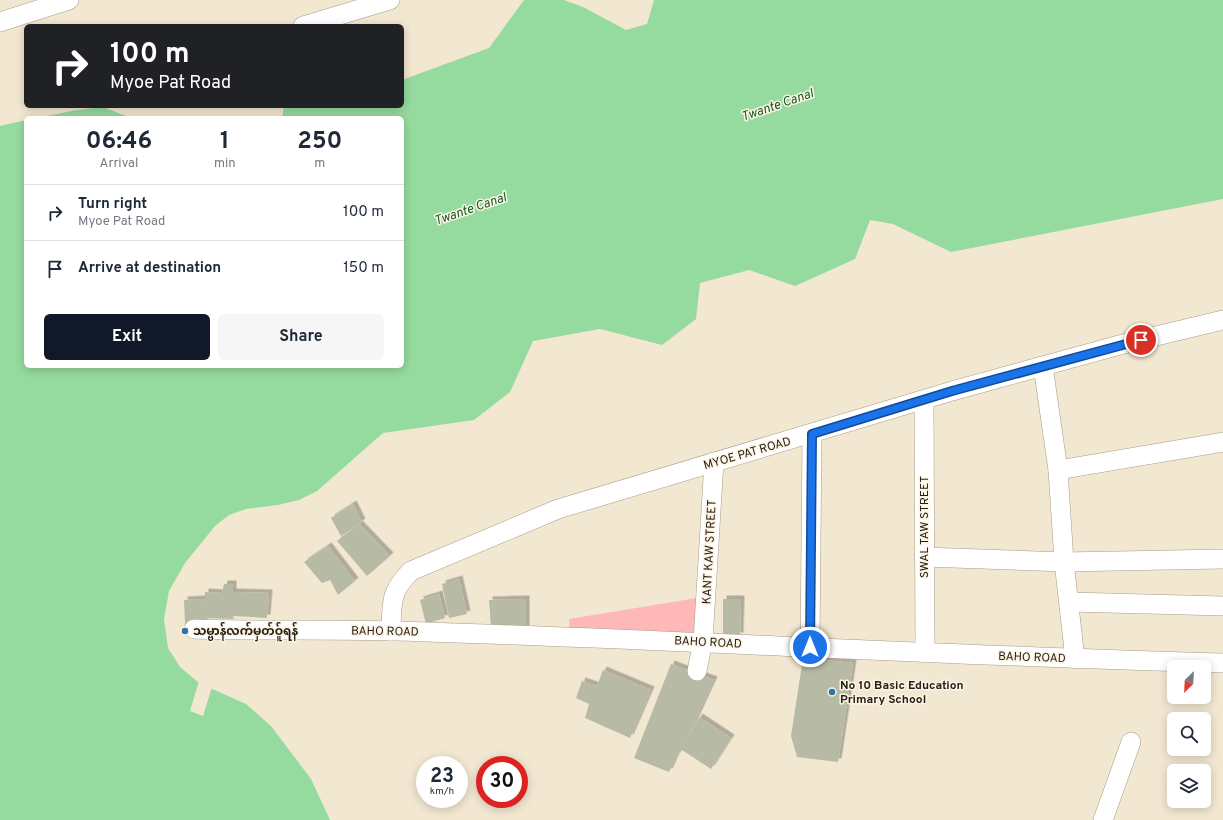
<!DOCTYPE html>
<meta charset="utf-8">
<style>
:root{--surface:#fff;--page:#f6f6f7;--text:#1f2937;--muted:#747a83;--line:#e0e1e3;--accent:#111827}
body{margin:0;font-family:Overpass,"Noto Sans Myanmar",sans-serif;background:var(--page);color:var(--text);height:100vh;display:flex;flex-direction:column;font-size:15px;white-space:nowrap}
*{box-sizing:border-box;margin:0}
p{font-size:13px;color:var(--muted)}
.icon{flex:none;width:22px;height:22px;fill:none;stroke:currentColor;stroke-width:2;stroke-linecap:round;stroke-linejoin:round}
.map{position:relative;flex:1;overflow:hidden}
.panel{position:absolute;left:24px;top:116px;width:380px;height:252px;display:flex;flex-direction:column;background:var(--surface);border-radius:6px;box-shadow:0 2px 10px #0003}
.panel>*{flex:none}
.banner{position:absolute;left:24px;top:24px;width:380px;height:84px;border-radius:6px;box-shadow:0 2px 10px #0003;background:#202124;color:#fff;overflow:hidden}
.needle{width:26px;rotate:204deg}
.buttons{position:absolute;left:1167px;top:660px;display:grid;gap:8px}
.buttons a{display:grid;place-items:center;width:44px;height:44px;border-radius:6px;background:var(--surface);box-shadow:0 2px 10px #0003;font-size:20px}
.speed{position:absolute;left:416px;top:756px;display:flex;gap:8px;font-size:20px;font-weight:700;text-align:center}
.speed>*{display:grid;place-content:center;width:52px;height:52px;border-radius:50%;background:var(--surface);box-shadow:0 2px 10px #0003;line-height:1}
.speed small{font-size:10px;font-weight:400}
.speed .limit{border:6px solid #d22;background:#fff;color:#111}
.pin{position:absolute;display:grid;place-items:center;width:34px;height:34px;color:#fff;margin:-17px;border:2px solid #fff;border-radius:50%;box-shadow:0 1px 4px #0007}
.me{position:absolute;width:44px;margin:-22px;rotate:0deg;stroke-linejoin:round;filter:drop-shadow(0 0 3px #0008)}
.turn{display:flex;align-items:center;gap:14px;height:84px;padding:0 20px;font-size:18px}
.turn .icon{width:52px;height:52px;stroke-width:2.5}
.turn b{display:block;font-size:28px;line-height:34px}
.eta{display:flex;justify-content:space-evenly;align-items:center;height:68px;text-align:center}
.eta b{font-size:24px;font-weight:700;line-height:28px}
.cta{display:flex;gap:8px;margin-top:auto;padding:8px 20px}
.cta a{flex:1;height:46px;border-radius:6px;background:var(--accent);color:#fff;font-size:16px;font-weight:700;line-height:46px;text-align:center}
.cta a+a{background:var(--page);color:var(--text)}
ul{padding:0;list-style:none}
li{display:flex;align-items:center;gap:12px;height:56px;padding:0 20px;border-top:1px solid var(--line)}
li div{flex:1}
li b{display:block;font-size:15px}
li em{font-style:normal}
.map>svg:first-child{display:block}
.green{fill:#feb8b8}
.water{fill:#95da9e}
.pier{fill:#f2e7d1}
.building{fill:#b7bba5;filter:url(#shadow)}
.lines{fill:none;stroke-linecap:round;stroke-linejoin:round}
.minor-casing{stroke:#a79c88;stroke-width:20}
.minor{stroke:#fff;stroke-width:19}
.route-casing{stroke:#114b97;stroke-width:10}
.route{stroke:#1a73e8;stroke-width:7}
.poi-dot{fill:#3075aa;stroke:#fdf4e3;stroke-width:1.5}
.labels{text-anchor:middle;stroke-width:3;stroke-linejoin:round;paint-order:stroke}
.street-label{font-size:12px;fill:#221d16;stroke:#fdf4e3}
.poi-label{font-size:12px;font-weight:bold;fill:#221d16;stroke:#fdf4e3;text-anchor:start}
.water-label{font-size:13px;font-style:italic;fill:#105c26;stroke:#fdf4e3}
</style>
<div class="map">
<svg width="1223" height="820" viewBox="0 0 1223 820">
<defs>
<filter id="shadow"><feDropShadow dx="3.5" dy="-3.5" stdDeviation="0" flood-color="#0004"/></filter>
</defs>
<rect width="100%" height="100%" fill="#f2e7d1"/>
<!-- green -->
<polygon class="green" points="697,598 696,638 570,634 569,619"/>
<!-- water -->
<g class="water">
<polygon points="524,0 564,0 583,7 626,30 647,24 654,0 1223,0 1223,199 951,252 893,224 870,220 855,259 795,286 749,270 700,283 696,319 662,345 600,329 533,341 510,392 474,420 383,433 317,491 299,500 278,505 246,509 229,515 215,526 185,563 169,591 164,619 168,648 180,667 199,683 246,704 271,726 311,779 330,820 0,820 0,126 26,120 26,366 402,366 402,118 282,118 284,106 402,106 402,80 489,48"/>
<polygon points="103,107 131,118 37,118 77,110"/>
</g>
<!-- pier -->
<polygon class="pier" points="199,681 212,687 203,716 190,711"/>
<!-- building -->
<g class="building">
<polygon points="353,504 362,522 341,536 331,518"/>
<polygon points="359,524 390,556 367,576 337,541"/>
<polygon points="328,546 355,581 338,595 330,580 322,583 304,562"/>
<polygon points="459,579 467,614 449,618 442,584"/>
<polygon points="224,584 233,584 233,592 269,593 267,618 233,616 234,619 204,618 204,623 185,624 184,600 204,599 205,605 205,592 222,593"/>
<polygon points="439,594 445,618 426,624 420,600"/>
<polygon points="526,599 526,629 491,627 489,600"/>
<polygon points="723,599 741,599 740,636 723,635"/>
<polygon points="803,658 853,663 838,762 797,757 791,736"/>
<polygon points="671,664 714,680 684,745 699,717 731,738 711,769 682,750 680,753 678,752 669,772 634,758"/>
<polygon points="603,670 651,690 630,738 585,718 589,704 576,698 582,681 597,686"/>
</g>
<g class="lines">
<!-- minor casing -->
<g class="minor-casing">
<g id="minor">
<polyline points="0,22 69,0"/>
<polyline points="303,26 390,0"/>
<polyline points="1043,366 1058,470 1064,562 1075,659"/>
<polyline points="924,400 925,653"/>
<polyline points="1058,470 1223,442"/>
<polyline points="924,557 1064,562 1223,559"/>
<polyline points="1070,602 1223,606"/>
<path d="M194 629C261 631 328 629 395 631 671 639 947 656 1223 663"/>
<path d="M391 631C392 602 390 592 411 571L558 509 952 391 1127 343 1223 320"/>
<polyline points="810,647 812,434"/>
<polyline points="697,671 703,641 714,462"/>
<polyline points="1103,820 1131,742"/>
</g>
</g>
<!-- minor -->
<use href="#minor" class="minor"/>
</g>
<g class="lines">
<!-- route casing -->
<g class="route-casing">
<polyline id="route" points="810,647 812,434 952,391 1141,340"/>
</g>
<!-- route -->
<use href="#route" class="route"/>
</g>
<!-- markers -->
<g class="poi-dot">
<circle cx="185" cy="631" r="4"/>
<circle cx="832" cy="692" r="4"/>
</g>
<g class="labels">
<!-- street labels -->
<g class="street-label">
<text transform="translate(747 453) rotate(-16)" y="4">MYOE PAT ROAD</text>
<text transform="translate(924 527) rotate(-90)" y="4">SWAL TAW STREET</text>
<text transform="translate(709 552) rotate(-87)" y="4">KANT KAW STREET</text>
<text transform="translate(385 631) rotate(1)" y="4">BAHO ROAD</text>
<text transform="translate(708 642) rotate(3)" y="4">BAHO ROAD</text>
<text transform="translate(1032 657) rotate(2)" y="4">BAHO ROAD</text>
</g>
<!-- poi labels -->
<g class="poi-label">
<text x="193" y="635">သမ္ဗာန်လက်မှတ်ဝ်ူရန်</text>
<text x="840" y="689">No 10 Basic Education<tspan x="840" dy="14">Primary School</tspan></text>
</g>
<!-- water labels -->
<g class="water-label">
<text transform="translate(777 104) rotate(-19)" y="5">Twante Canal</text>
<text transform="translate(470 208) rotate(-19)" y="5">Twante Canal</text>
</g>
</g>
</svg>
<div class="buttons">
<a><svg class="needle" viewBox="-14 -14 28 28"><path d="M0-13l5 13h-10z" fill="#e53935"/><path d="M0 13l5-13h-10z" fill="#747a83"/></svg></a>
<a><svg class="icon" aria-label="search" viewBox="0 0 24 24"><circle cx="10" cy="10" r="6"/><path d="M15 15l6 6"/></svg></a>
<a><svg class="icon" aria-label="layers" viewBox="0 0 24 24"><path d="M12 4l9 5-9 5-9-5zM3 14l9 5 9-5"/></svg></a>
</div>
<div class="speed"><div>23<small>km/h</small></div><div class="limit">30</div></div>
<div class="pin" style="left:1141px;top:340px;background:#d93025"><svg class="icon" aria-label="arrive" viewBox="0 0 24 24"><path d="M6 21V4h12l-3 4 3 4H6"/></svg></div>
<svg class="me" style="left:810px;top:647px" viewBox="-20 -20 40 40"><circle r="17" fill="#1a73e8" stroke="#fff" stroke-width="3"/><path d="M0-11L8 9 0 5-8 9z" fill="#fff"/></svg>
<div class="banner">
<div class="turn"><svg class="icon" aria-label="right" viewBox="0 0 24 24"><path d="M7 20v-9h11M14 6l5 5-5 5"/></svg><div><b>100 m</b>Myoe Pat Road</div></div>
</div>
<section class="panel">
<div class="eta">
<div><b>06:46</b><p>Arrival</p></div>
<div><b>1</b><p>min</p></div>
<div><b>250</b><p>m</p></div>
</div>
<ul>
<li><svg class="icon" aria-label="right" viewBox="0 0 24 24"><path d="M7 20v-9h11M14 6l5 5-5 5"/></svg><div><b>Turn right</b><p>Myoe Pat Road</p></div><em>100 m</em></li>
<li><svg class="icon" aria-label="arrive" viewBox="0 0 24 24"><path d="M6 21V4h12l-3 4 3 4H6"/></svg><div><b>Arrive at destination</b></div><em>150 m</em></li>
</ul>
<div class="cta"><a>Exit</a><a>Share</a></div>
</section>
</div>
